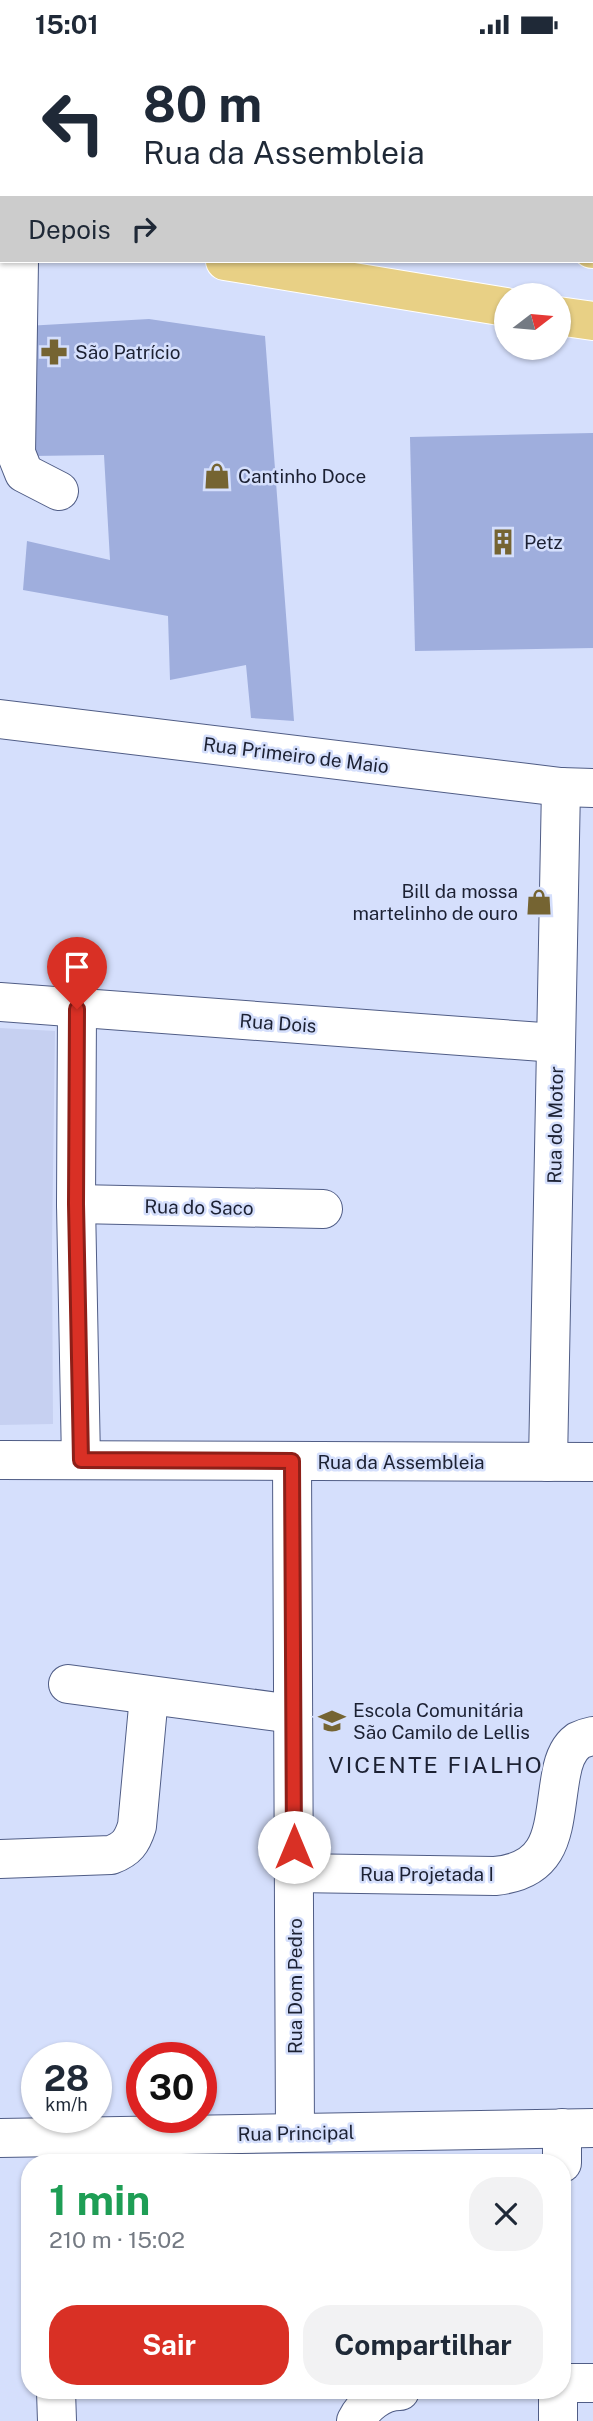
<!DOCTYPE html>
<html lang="pt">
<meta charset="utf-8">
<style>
:root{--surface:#fff;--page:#f2f2f3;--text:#1f2937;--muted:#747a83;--accent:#d93025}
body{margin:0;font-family:"Public Sans",sans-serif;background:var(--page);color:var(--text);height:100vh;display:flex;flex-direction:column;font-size:26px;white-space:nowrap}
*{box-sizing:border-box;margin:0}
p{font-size:23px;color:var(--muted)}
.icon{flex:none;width:38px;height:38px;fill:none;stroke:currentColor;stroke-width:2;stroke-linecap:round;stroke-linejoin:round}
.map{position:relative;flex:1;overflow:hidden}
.side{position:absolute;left:21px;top:2105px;width:550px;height:245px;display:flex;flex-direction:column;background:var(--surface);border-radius:28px;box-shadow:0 2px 5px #0004}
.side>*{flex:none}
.guide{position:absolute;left:0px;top:0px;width:593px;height:214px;box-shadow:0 2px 5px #0004;background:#fff;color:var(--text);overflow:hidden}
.needle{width:46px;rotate:74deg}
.controls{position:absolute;left:494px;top:234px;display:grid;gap:14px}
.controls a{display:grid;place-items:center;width:77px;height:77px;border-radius:50%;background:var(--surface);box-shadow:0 2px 5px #0004;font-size:35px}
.speed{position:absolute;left:21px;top:1993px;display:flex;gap:14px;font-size:35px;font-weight:700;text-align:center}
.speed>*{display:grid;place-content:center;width:91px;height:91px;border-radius:50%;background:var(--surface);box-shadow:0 2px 5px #0004;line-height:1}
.speed small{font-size:18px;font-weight:400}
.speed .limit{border:10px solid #d22;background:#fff;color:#111}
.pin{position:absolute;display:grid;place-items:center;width:60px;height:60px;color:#fff;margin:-72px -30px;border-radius:50% 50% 50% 0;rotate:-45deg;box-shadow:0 0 7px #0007}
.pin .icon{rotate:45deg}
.me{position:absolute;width:77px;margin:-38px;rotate:0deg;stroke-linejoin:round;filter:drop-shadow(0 0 5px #0008)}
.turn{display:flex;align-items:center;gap:24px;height:147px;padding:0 28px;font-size:32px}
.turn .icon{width:91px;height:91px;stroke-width:2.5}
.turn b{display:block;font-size:49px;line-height:60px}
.then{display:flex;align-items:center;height:66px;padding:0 28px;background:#0003;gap:14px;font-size:26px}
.round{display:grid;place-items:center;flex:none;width:74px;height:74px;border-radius:28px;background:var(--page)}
.headline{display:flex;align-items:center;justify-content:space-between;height:119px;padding:0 28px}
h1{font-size:42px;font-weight:700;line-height:52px;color:#1e9e55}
.button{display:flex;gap:14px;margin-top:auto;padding:14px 28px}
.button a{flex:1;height:80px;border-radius:28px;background:var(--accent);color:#fff;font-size:28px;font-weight:700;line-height:80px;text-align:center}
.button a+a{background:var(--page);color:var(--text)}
.status{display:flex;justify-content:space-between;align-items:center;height:49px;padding:0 35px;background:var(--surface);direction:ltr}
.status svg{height:19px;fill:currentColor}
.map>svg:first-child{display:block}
.built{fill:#c6d0f1}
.building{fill:#9faedd}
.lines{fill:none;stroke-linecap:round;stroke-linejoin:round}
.minor-casing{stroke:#505d86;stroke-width:40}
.major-casing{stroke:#fff;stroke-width:40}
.minor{stroke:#fff;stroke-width:38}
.major{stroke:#e8d085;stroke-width:38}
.route-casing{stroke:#8d1f18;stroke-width:18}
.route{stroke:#d93025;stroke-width:12}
.labels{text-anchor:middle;stroke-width:5;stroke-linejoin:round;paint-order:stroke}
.poi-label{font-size:19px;fill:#1c2133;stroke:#d5dffc;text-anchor:start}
.street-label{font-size:19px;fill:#1c2133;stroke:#d5dffc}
.quarter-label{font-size:23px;letter-spacing:2px;fill:#1c2133;stroke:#d5dffc}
</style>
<div class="status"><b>15:01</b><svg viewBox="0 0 49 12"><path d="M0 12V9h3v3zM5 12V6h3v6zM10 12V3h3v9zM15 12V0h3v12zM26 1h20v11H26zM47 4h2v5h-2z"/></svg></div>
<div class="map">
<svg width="593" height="2372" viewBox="0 0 593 2372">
<rect width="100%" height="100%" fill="#d5dffc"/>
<!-- built -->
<polygon class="built" points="0,979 55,982 52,1196 53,1375 0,1376"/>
<!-- building -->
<g class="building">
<polygon points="149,270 265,287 294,672 251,669 246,616 170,631 168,567 23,541 27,492 110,511 104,406 32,407 26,277"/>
<polygon points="593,384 593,599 415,602 410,388"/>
</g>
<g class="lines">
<!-- minor casing -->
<g class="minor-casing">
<g id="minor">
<polyline points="19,212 16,404 24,424 59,442"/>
<polyline points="0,670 561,738 593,739"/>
<polyline points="0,953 556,994"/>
<polyline points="77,960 76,1155 81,1411"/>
<polyline points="76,1155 323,1160"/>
<polyline points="0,1411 593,1413"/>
<polyline points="292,1412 295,2084"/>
<polyline points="548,1413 561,738"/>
<polyline points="68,1635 293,1665"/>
<path d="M0 1810 111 1806C127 1800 132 1793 137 1777L149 1647"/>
<path d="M294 1824 495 1827C558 1821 552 1775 561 1726 563 1714 567 1700 578 1692 582 1690 588 1688 593 1687"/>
<polyline points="0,2089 593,2079"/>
<polyline points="562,2114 562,2079"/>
<polyline points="562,2334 593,2334"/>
<polyline points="56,2342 57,2372"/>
<path d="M356 2372C364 2356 381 2342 400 2342"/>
<polyline points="558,2372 558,2342"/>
</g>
</g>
<!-- major casing -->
<g class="major-casing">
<g id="major">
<polyline points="0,101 2,101"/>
<polyline points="0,175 2,175"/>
<polyline points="592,200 593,200"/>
<polyline points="225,212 506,258"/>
<polyline points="558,267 593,272"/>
</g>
</g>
<!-- minor -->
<use href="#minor" class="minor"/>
<!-- major -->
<use href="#major" class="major"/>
</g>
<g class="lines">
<!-- route casing -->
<g class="route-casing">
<polyline id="route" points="77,960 76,1155 81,1411 292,1412 294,1798"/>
</g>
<!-- route -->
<use href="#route" class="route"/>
</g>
<!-- icons -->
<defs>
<g id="pharmacy-bare" transform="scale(2.1)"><path d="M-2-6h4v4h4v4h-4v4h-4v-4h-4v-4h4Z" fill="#756432" stroke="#d5dffc" stroke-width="2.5" paint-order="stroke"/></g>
<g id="shop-bare" transform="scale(2.1)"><path d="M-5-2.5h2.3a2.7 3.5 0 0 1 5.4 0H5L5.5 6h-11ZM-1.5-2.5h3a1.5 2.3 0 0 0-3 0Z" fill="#756432" stroke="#d5dffc" stroke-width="2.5" paint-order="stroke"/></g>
<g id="building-bare" transform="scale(2.1)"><path d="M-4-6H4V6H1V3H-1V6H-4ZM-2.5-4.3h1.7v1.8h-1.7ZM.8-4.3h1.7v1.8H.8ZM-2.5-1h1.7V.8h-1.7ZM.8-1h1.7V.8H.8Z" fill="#756432" stroke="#d5dffc" stroke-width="2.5" paint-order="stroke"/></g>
<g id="school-bare" transform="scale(2.1)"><path d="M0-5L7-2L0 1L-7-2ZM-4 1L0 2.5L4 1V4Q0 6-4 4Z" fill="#756432" stroke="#d5dffc" stroke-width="2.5" paint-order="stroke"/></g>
</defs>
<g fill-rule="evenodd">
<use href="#pharmacy-bare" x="54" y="303"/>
<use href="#shop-bare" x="217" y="427"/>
<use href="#building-bare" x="503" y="493"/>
<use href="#shop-bare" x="539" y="853"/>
<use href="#school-bare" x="332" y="1672"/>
</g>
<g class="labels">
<!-- poi labels -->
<g class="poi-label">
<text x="75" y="310">São Patrício</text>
<text x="238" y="434">Cantinho Doce</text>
<text x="524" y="500">Petz</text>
<text x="518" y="849" text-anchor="end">Bill da mossa<tspan x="518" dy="22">martelinho de ouro</tspan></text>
<text x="353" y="1668">Escola Comunitária<tspan x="353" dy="22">São Camilo de Lellis</tspan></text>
</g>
<!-- street labels -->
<g class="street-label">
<text transform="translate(296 706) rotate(7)" y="7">Rua Primeiro de Maio</text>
<text transform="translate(278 974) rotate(4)" y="7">Rua Dois</text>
<text transform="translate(555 1076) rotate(-89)" y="7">Rua do Motor</text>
<text transform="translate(199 1158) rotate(1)" y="7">Rua do Saco</text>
<text x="401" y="1420">Rua da Assembleia</text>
<text x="427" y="1832">Rua Projetada I</text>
<text transform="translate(295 1937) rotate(-90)" y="7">Rua Dom Pedro</text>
<text transform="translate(296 2084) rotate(-1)" y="7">Rua Principal</text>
</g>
<!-- quarter labels -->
<g class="quarter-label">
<text x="436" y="1724">VICENTE FIALHO</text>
</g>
</g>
</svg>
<div class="controls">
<a><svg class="needle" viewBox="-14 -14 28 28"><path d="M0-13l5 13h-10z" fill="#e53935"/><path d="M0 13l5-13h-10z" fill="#747a83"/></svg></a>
</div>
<div class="speed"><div>28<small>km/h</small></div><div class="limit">30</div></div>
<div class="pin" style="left:77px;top:960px;background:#d93025"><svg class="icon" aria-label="arrive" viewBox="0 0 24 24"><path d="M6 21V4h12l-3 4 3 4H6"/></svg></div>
<svg class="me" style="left:294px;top:1798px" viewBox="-20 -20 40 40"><circle r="19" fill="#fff"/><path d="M0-13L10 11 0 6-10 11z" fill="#d93025"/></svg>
<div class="guide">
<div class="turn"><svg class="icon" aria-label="left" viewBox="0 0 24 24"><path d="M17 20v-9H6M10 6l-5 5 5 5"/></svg><div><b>80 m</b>Rua da Assembleia</div></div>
<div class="then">Depois<svg class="icon" aria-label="right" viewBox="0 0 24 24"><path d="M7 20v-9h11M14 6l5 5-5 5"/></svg></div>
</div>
<section class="side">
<div class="headline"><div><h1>1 min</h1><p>210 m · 15:02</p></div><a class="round"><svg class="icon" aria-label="close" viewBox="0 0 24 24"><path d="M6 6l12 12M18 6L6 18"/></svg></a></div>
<div class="button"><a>Sair</a><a>Compartilhar</a></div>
</section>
</div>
